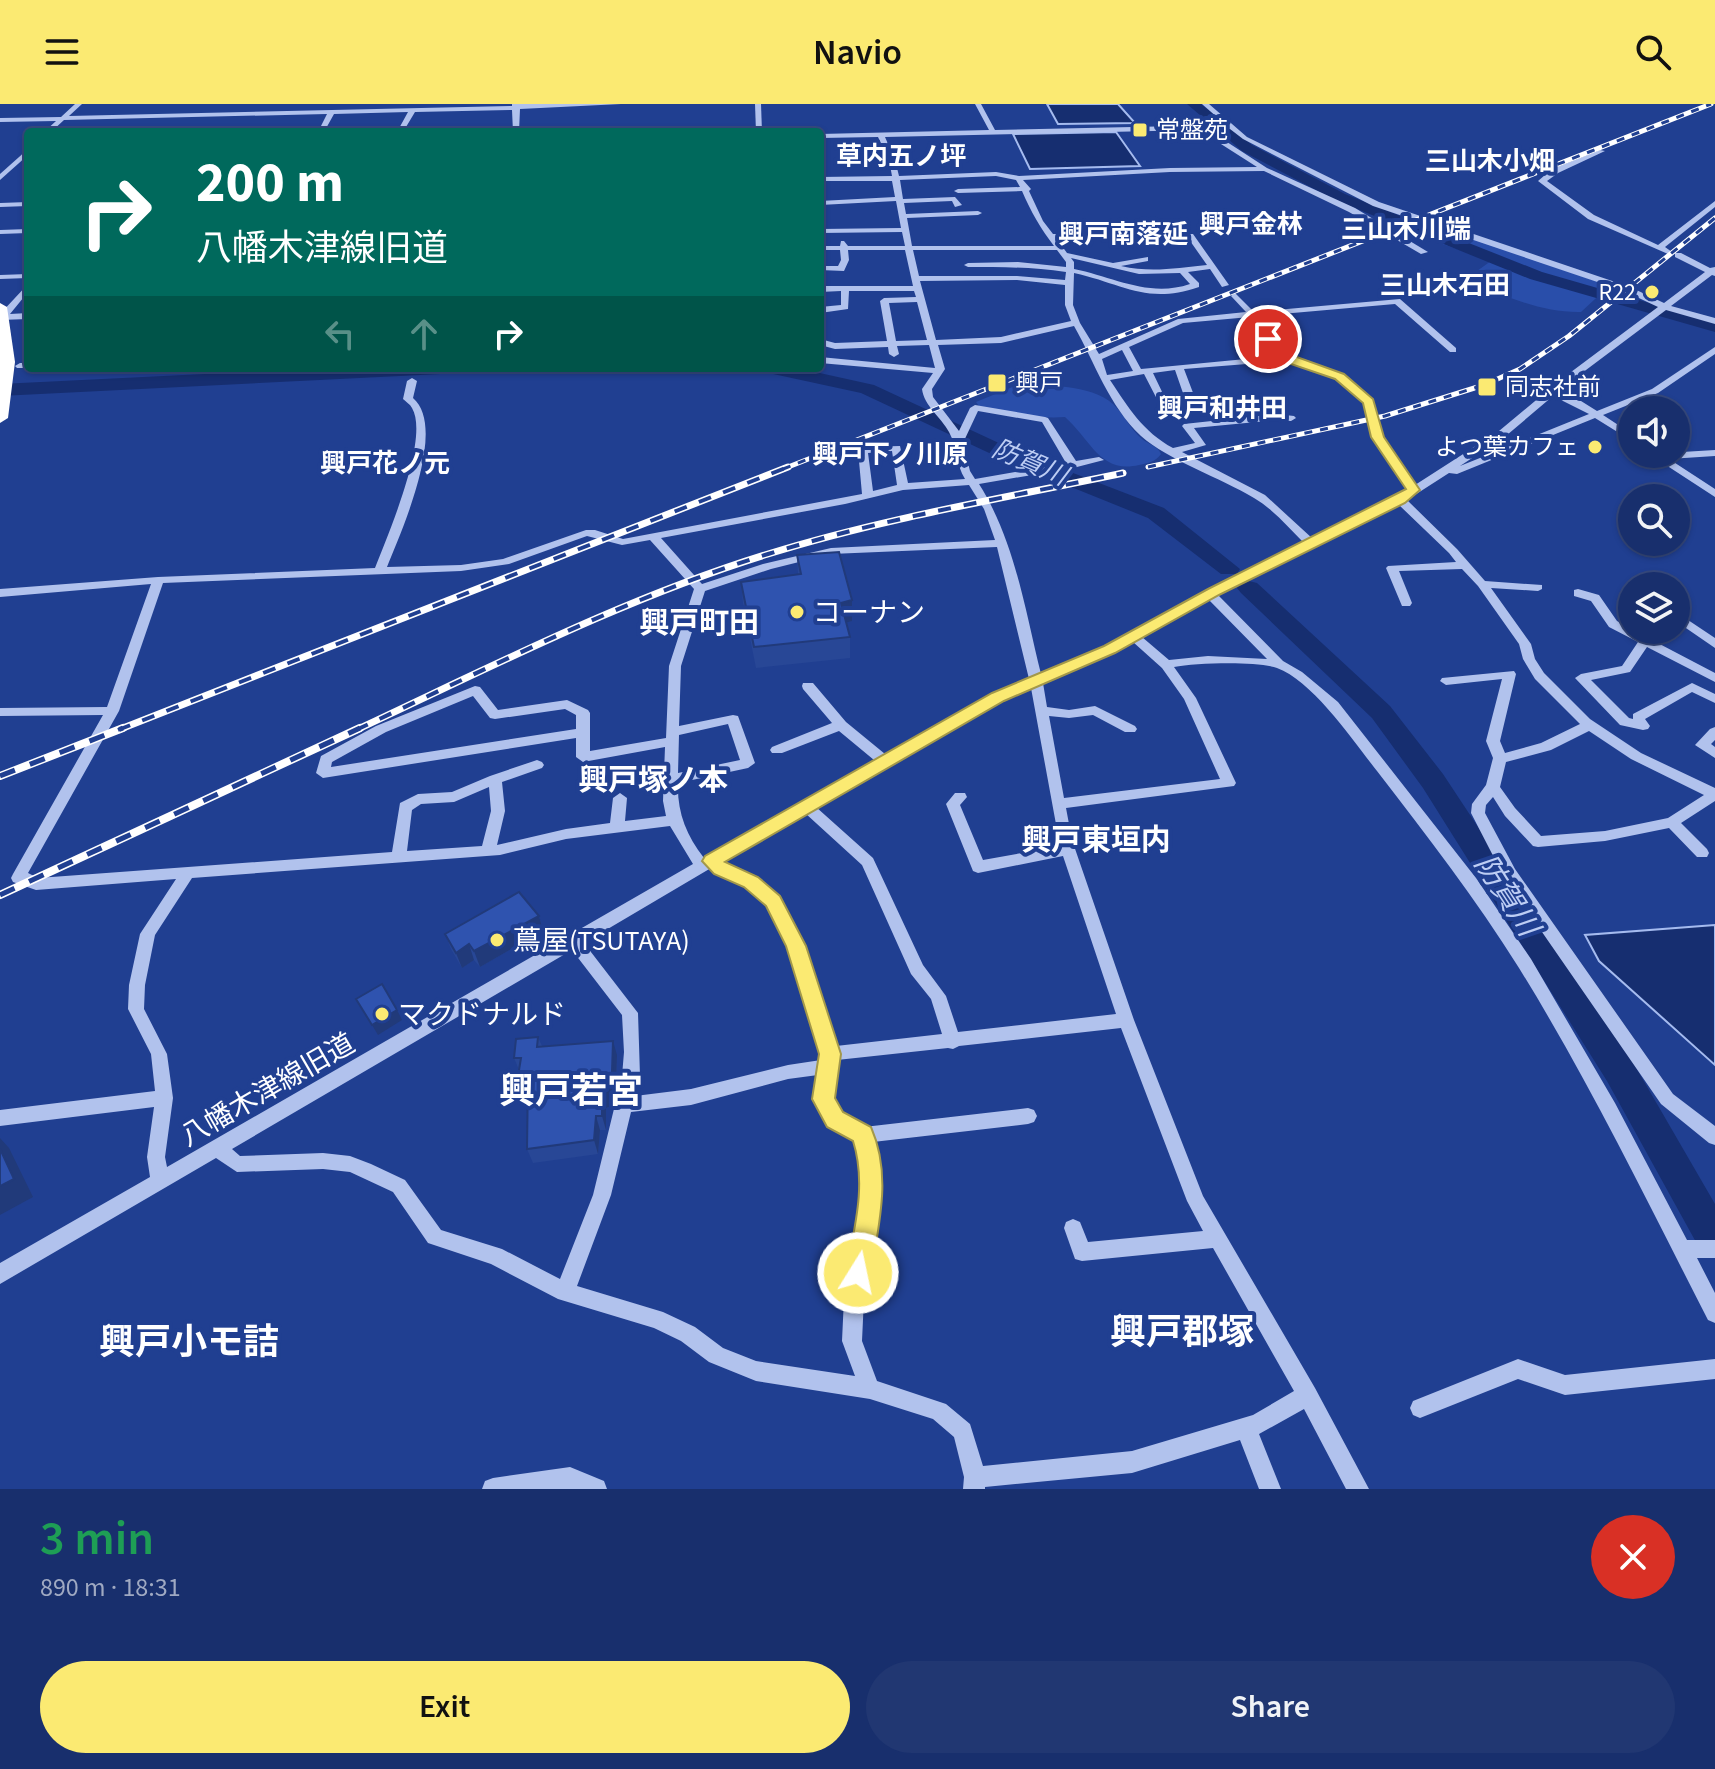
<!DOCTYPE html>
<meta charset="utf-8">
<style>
:root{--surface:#182f6d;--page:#213772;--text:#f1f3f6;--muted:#9fa9c2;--line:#364a80;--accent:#fbea72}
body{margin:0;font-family:"Source Sans 3","Noto Sans JP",sans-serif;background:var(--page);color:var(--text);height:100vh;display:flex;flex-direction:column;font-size:30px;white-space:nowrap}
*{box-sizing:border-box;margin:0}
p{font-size:26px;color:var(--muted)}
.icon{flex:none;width:44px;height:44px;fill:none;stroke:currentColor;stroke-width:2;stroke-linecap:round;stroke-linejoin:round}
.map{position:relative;height:1385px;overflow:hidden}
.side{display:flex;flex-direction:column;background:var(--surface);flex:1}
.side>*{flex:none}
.guide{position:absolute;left:24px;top:24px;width:800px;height:244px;border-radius:8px;box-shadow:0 2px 6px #0004,0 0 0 2px var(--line);background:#00695c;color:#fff;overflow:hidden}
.buttons{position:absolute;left:1618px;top:292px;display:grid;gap:16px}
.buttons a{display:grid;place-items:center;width:72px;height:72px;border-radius:50%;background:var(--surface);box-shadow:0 2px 6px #0004,0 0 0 2px var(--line);font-size:40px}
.pin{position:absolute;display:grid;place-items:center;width:68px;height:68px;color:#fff;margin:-34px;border:4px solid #fff;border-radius:50%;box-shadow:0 2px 8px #0007}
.me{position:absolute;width:88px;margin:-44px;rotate:10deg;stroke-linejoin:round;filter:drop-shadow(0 0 6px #0008)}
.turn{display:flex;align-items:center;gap:28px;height:168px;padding:0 40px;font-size:36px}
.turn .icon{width:104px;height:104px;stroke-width:2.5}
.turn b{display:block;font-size:56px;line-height:68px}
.lanes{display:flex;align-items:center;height:76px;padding:0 40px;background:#0003;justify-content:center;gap:40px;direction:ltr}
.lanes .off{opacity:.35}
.round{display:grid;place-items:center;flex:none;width:84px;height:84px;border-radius:42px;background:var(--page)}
.headline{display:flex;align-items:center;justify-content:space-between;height:136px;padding:0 40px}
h1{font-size:48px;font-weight:600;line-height:60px;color:#1e9e55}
.cta{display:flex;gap:16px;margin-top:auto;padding:16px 40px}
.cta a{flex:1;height:92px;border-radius:48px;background:var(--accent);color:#111;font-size:32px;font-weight:600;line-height:92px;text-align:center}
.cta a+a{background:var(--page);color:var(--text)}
header{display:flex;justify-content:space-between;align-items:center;height:104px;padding:0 40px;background:var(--accent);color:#111;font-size:36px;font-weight:600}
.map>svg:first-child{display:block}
.green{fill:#294eaa}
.water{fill:#162e70;stroke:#a5bbef;stroke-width:2}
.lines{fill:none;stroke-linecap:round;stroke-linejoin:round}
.river{fill:#162e70;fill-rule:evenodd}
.minor{fill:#b1c2ed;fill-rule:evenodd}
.highway{fill:#fff;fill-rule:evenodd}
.rail-far2-casing{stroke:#fff;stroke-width:5}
.rail-far1-casing{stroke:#fff;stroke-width:7}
.rail-casing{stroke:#fff;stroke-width:8}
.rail-far2{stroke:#203f91;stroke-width:3;stroke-dasharray:8;stroke-linecap:butt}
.rail-far1{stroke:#203f91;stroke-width:4;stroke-dasharray:13;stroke-linecap:butt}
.rail{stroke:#203f91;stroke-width:5;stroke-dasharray:16;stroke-linecap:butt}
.wall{fill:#284796}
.shaded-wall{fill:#213a7a}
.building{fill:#2f53af;stroke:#213a7a;stroke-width:2}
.route{fill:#fbea72;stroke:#a3984a;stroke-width:2}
.poi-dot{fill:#fbea72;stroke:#203f91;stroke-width:3}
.labels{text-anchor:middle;stroke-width:8;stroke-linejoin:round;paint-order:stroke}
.far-poi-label{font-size:24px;fill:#fff;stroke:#203f91;text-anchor:start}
.far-neighbourhood-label{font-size:26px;font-weight:bold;fill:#fff;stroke:#203f91}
.far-water-label{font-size:26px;font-style:italic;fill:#bdcdf4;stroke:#203f91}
.poi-label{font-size:28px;fill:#fff;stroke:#203f91;text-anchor:start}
.street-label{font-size:28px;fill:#fff;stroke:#203f91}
.neighbourhood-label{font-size:30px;font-weight:bold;fill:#fff;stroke:#203f91}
.water-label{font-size:30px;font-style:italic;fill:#bdcdf4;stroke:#203f91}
.near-neighbourhood-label{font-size:36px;font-weight:bold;fill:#fff;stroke:#203f91}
</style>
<header><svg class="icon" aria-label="menu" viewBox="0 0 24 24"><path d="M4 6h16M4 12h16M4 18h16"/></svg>Navio<svg class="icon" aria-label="search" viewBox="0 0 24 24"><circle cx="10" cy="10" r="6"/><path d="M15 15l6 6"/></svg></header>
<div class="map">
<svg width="1715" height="1385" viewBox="0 0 1715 1385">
<rect width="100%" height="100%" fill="#203f91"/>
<!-- green -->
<g class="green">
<path d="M1421 119 1443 122 1609 182 1581 208C1545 209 1505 193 1473 178L1477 167 1491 157 1408 128Z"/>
<path d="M1020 280C1047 282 1091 280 1113 300 1124 310 1130 325 1142 335 1149 341 1157 341 1161 350 1155 358 1149 359 1139 361 1100 370 1091 336 1065 313 1037 315 1006 309 979 302L976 298Z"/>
</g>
<!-- water -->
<g class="water">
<polygon points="1047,0 1118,0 1135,19 1058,20"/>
<polygon points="1116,28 1140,62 1030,65 1013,30"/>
<polygon points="1715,821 1715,961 1599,857 1585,831"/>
</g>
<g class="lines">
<!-- river -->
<g class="river">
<polygon points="1187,0 1201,0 1252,41 1345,90 1542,168 1715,218 1715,228 1530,175 1335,96 1242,47"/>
<polygon points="328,264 449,264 440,270 0,292 0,280"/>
<polygon points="762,264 797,264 874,281 1016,347 1164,404 1240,465 1237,470 1221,470 1148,414 1002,355 861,289 764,268"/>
<polygon points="1249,477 1257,479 1390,602 1443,670 1631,955 1715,1100 1715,1154 1702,1149 1607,977 1423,684 1372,614 1241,489 1237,484 1241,479"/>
</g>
<!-- minor -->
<g class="minor">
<polygon points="75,0 82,0 69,12 512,2 512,0 621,0 520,5 519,28 513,28 512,6 415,8 403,28 397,28 408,8 334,10 324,28 318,28 327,10 64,16 51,28 44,28 56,17 0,18 0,14 61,13"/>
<polygon points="755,0 761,0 762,28 756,28"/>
<path d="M975 0H981L995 26 1226 21 1202 0H1209L1247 33 1379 98 1630 183 1664 199 1705 168 1675 153V149H1681L1710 164 1715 163V172L1712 171 1671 202 1715 214V220L1666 206 1558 287 1581 297 1597 307 1652 285 1715 243V250L1658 289 1603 311 1632 330V337L1595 314 1457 370 1449 369 1407 396 1457 445 1485 477 1542 481V485L1538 487 1491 484 1531 540 1535 555 1544 569 1590 615 1641 649 1715 684V697L1681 719 1707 745 1709 749 1707 753H1697L1669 724 1605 737 1538 743 1533 742 1505 712 1493 693 1486 701 1485 709 1515 765 1673 990 1715 1022V1041L1709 1039 1661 1000 1504 773 1471 709 1472 700 1486 681 1493 654 1486 637 1502 575 1446 581 1440 577 1442 574 1514 567 1516 570 1500 637 1505 649 1541 639 1580 620 1535 575 1523 555 1519 540 1478 482 1462 465 1399 467 1412 499 1410 502H1402L1386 464 1388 462 1456 458 1449 449 1399 401 1218 491 1283 557 1302 568 1338 598 1476 774 1531 855 1615 999 1687 1136H1715V1154H1697L1715 1189V1219L1708 1216C1647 1097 1589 977 1519 864 1476 795 1427 732 1377 667 1354 638 1313 577 1277 564 1257 557 1196 559 1174 563L1196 594 1236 679 1234 682 1066 704 1072 736 1134 916 1203 1092 1315 1284 1369 1385H1346L1304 1305 1259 1330 1281 1385H1259L1240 1336 1132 1369 985 1383V1385H963L964 1373 954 1333 933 1315 870 1295 756 1277 709 1258 681 1237 654 1224 558 1195 491 1160 428 1139 393 1088 350 1068 323 1065 237 1068 216 1054 0 1180V1159L150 1073 147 1053 154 1003 0 1022V1006L155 987 151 950 128 905 129 881 140 830 176 775 36 786 13 778 11 774 13 770 103 611 0 612V604L107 603 151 480 0 493V485L158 473 375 464C387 433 430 334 412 304 410 300 406 298 403 295L407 277 412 274 417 277 413 294C448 324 401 428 387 463L461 461 503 455 586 426H595L623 435 862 390 858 346 863 343 900 342 908 379 965 375C956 361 957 342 949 328 941 313 924 302 922 285L933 269 820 259V253L935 264 929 241 897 242 899 250 894 253 889 250 888 243 835 245 820 241V235L835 239 887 237 880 197 884 194 916 193 914 187H849L848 205 820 209V203L841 201V187L820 188V182H913L905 146H848L849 156 844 167 820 166V162H838L841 156 840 146H820V142H840L841 137H844L848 142H905L902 128 820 129V125L901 124 896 97 820 101V97L895 93 892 77H820V73L892 72 889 56 878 33 820 34V30L989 26ZM1207 25H1230L1243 35 1373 102 1624 187 1658 203 1559 277 1499 327 1415 381 1383 333 1372 296 1342 270 1289 252 1278 242 1270 225 1259 212 1395 200 1450 248H1456V244L1400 195 1254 208 1235 189 1231 192 1246 208 1178 215 1099 250 1080 219 1073 201 1074 169C1124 180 1146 201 1199 183V179L1188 168 1210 165 1222 183 1229 181 1193 130H1053L1043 117 1029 87 1031 85 1023 76 1170 68 1264 67 1349 108 1421 150 1428 148 1355 104 1267 64ZM1199 26 1257 63 1170 64 1019 72 996 68 899 72 895 56 885 33ZM996 72 1016 76 1020 83 958 85 954 87 958 89 1022 87C1031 108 1041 125 1054 142H912L907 114 978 111 982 109 978 107 906 110 904 99 952 97 955 103 962 101 955 93 903 95 900 76ZM1056 134H1188L1207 161C1177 164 1151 169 1121 162L1148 157V153L1113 159 1067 149ZM913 146H1057L1066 158V163L1018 158 968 159 964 161 968 163C1001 163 1033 163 1066 168L1065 176 1017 172H919ZM1071 154 1139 170 1180 169 1190 180C1149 194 1114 173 1074 165V158ZM1017 176 1065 181V201L1071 217 1001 233 936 236 920 177ZM917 198 927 236 896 237 889 199ZM1250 213C1261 225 1266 241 1278 252L1141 265 1129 243 1183 219ZM1074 222C1095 259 1109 302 1141 332 1168 356 1221 374 1254 394 1273 405 1289 424 1304 439L1206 487 1105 543 1041 570C1025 506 1015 437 979 380L1073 364 1104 356 1099 353 1076 357 1048 314 1045 313 975 301 970 304 959 327 933 293 932 285 945 265 938 241 1001 239ZM1122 246 1133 267 1107 271 1102 255ZM1286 257 1336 274 1364 299 1373 333 1408 386 1313 435 1265 391 1182 348 1206 341 1194 324 1276 316 1291 317 1296 314 1294 312 1276 310 1184 320 1182 322 1195 339 1173 344C1143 328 1128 303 1110 276L1144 270 1159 299 1190 297 1195 294 1184 265ZM1175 266 1184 292 1165 294 1153 269ZM1553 292 1589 310 1460 362 1507 331ZM978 307 1042 318 1066 359 975 375 970 367 963 339ZM892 347 897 381 873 387 868 349ZM969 381 984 405 995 436 831 444 763 460 702 480 661 434 845 400 903 386ZM587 432 622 441 650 436 694 485 669 562 666 634 590 647V609L588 606 567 596 498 606 480 583 475 582 376 622 321 652 316 669 323 674 576 634V653L583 658 665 643 663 697 666 712 625 717 627 694 620 689 613 694 610 719 566 725 497 741 505 707 502 678 542 664 544 661 542 658 537 656 490 672 452 688 418 690 400 699 392 748 38 774 28 769 119 607 163 479 461 467 509 460ZM997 443 1029 575C979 596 932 623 885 650L846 618 813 579H803L802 582 803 585 832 619 772 643 770 646 772 649H782L839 627 874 656 704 754C686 731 677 708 678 679L748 664 755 659 738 612 733 611 679 622 681 562 705 487 771 465 831 450ZM1209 496 1267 555 1208 552 1169 556 1142 533ZM1133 538 1162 564 1184 595 1220 675 1064 694 1049 612 1069 614 1093 611 1125 628H1135L1137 625 1135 622 1095 602 1069 606 1047 603 1043 579 1113 549ZM1031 584 1060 742 983 756 960 701 967 693 965 689H955L946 700 973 767 978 769 1063 752 1116 910 958 928 946 892 923 861 873 754 816 703 959 619ZM473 592 490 614 495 615 565 605 576 611V625L331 663 332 658 386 628ZM728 620 740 656 678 669 679 631ZM1589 627 1631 655 1704 691 1668 714 1605 727 1541 732 1515 704 1500 683 1506 658 1551 646ZM489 683 491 707 482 742 407 747 412 706 421 700 454 698ZM805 709 862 761 911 870 931 895 942 930 836 942 797 824 778 793 756 774 722 758ZM670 722 693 760 167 1063 165 1053 173 994 167 950 144 905 145 881 155 831 192 774 500 751 566 735ZM711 764 716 769 746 782 768 801 782 825 822 950 821 956 788 961 691 985 635 992 640 972 638 909 584 839ZM572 846 622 911 624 948 622 972 593 1091 560 1175 502 1145 441 1126 405 1076 371 1060 350 1052 323 1049 240 1052 232 1045ZM1121 924 1187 1097 1203 1127 1088 1138 1080 1118 1073 1115 1066 1118 1064 1124 1075 1155 1082 1157 1213 1144 1294 1287 1253 1311 1132 1347 983 1362 970 1320 946 1300 877 1277 862 1237 864 1194 881 1094 880 1057 873 1038 1028 1020 1034 1018 1037 1012 1034 1006 1028 1004 864 1023C826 1001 831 997 837 956L948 944 953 945 959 942ZM818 971C817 978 813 989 815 996 820 1017 839 1027 855 1036L862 1057 863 1094 844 1194 842 1237 855 1272 756 1257 723 1244 695 1223 663 1208 577 1182 611 1091 631 1008 691 1001 788 975Z"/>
<polygon points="28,45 28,51 0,76 0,70"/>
<polygon points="1600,46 1605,47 1558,69 1547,77 1594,111 1658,141 1715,97 1715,103 1665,143 1672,148 1668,150 1588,115 1538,77 1552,65"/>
<polygon points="28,98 28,102 0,103 0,99"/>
<polygon points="28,125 28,129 0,130 0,126"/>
<polygon points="28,170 28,174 0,175 0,171"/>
<polygon points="28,180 28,188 10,210 28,209 28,215 0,216 0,210"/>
<polygon points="20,259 28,259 28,264 31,264 17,264 15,262"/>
<polygon points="1715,346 1715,352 1669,355 1715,385 1715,393 1649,350"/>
<polygon points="1578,485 1599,491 1617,517 1643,531 1649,526 1662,526 1652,536 1715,569 1715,578 1647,543 1630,568 1591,576 1629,614 1633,615 1633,610 1692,579 1715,590 1715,599 1692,588 1645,615 1650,622 1648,625 1643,626 1620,621 1575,574 1581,570 1622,562 1638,538 1609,523 1591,497 1574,492 1574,486"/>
<polygon points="1685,514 1715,534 1715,544 1683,522 1676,523 1676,515"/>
<polygon points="1715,623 1715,636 1711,640 1715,643 1715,654 1695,641 1710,625"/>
<polygon points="1518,1255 1565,1271 1715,1255 1715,1275 1565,1291 1518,1275 1420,1314 1413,1311 1410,1304 1413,1297"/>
<polygon points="570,1363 604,1377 607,1385 482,1385 485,1377 493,1374"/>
</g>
<!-- highway -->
<polygon class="highway" points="0,199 7,203 15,258 8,314 0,319"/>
<!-- rail-far2 casing -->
<g class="rail-far2-casing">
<g id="rail-far2">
<polyline points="1148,363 1385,312 1484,281 1520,265 1569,232 1715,114"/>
<polyline points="783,365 1711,0"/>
</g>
</g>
<!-- rail-far1 casing -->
<g class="rail-far1-casing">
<g id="rail-far1">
<polyline points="118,626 788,363"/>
<path d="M356 626C491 563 625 494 768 450 884 414 1005 394 1123 369"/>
</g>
</g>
<!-- rail casing -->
<g class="rail-casing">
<g id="rail">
<polyline points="0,672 123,624"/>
<polyline points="0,791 360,624"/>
</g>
</g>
<!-- rail-far2 -->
<use href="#rail-far2" class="rail-far2"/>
<!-- rail-far1 -->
<use href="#rail-far1" class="rail-far1"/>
<!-- rail -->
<use href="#rail" class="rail"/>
</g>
<!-- wall -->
<g class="wall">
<polygon points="797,451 852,496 852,517 846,518 850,533 850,554 756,564 743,499 741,478 798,470"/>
<polygon points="539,812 543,827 480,863 474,856 462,864 451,845 445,830"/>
<polygon points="538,933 542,942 617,951 616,983 612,1002 606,1004 606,1026 600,1026 598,1050 533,1059 527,1045 528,987 523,987 518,972 519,966 514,954"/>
</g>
<!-- shaded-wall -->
<g class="shaded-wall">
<polygon points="852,496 852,517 841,520 841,499"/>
<polygon points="539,812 543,827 480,863 474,847"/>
<polygon points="469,840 474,856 462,864 456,849"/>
<polygon points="397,906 402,916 378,931 372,921"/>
<polygon points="613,937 617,951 616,983 612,1002 606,1004 606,1026 602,1012 602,990"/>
<polygon points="596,1012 600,1026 598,1050 594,1036"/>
<polygon points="0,1034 9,1044 33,1093 0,1111"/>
</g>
<!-- building -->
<g class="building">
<polygon points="43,25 62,25 59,28 40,28"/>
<polygon points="839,448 852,496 841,499 850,533 754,543 741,478 801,470 797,451"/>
<polygon points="519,788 539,812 474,847 469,840 456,849 445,830"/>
<polygon points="382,880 397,906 372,921 356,895"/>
<polygon points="538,933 537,943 613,937 612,968 607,988 602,990 602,1012 596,1012 594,1036 527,1045 528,972 518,972 521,954 514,954 516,935"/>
<polygon points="0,1045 14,1075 0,1082"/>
</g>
<!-- route -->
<path class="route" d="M1264 232H1273L1291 251 1344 270 1373 295 1384 333 1420 386 1405 399 1219 491 1115 549 1004 597 725 758 758 773 780 792 806 842 841 950 835 994 843 1008 871 1023C892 1071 879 1119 871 1169L867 1178 858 1182 849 1178 846 1169C854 1125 867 1081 853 1037L827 1023 812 995 819 950 786 842 766 802 744 783 714 770 702 757 705 752 992 589 1104 542 1208 485 1406 385 1371 333 1363 299 1335 275 1282 257 1264 237Z"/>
<!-- markers -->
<g class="poi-dot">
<rect x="1132" y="18" width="16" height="16" rx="4"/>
<circle cx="1652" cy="188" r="8"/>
<rect x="987" y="269" width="20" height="20" rx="4"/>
<rect x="1477" y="273" width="20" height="20" rx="4"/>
<circle cx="1595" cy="343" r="8"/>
<circle cx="797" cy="508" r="8"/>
<circle cx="497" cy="836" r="8"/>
<circle cx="382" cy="910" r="8"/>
</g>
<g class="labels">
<!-- far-poi labels -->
<g class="far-poi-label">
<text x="1156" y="34">常盤苑</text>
<text x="1636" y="196" text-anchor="end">R22</text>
<text x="1015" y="287">興戸</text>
<text x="1505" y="291">同志社前</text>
<text x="1579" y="351" text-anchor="end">よつ葉カフェ</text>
</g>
<!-- far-neighbourhood labels -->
<g class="far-neighbourhood-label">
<text x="901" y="61">草内五ノ坪</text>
<text x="1490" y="66">三山木小畑</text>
<text x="1251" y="129">興戸金林</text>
<text x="1406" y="134">三山木川端</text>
<text x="1123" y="139">興戸南落延</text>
<text x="1445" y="190">三山木石田</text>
<text x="1222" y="313">興戸和井田</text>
<text x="890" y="359">興戸下ノ川原</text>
<text x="385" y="368">興戸花ノ元</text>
</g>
<!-- far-water labels -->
<g class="far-water-label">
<text transform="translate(1030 358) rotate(23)" y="9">防賀川</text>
</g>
<!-- poi labels -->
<g class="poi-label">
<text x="813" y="518">コーナン</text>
<text x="513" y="846">蔦屋(TSUTAYA)</text>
<text x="398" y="920">マクドナルド</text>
</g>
<!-- street labels -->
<g class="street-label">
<text transform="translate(267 985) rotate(-30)" y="10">八幡木津線旧道</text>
</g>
<!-- neighbourhood labels -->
<g class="neighbourhood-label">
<text x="699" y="529">興戸町田</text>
<text x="653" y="686">興戸塚ノ本</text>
<text x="1096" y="746">興戸東垣内</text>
</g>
<!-- water labels -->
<g class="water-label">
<text transform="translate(1507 791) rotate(57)" y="10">防賀川</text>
</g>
<!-- near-neighbourhood labels -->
<g class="near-neighbourhood-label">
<text x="571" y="999">興戸若宮</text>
<text x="1182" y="1240">興戸郡塚</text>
<text x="189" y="1250">興戸小モ詰</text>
</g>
</g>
</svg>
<div class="buttons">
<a><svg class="icon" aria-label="sound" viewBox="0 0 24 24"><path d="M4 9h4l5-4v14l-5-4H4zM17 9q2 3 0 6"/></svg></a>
<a><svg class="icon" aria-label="search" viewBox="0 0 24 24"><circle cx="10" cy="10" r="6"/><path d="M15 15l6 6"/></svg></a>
<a><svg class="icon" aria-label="layers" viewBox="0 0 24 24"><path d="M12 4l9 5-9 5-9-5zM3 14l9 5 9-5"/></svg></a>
</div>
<div class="pin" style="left:1268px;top:235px;background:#d93025"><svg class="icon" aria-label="arrive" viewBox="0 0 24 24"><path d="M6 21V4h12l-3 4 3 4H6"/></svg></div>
<svg class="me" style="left:858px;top:1169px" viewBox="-20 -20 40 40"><circle r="17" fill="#fbea72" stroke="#fff" stroke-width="3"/><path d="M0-11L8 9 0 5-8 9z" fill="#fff"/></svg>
<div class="guide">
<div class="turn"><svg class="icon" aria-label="right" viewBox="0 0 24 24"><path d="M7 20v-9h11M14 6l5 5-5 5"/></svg><div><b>200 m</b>八幡木津線旧道</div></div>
<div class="lanes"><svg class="icon off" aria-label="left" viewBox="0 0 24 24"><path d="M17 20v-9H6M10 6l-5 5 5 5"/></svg><svg class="icon off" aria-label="ahead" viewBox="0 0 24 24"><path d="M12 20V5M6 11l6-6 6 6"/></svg><svg class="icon" aria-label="right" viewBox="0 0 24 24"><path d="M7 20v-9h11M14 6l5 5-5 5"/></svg></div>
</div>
</div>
<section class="side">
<div class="headline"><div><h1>3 min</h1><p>890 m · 18:31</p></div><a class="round" style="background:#d93025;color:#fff"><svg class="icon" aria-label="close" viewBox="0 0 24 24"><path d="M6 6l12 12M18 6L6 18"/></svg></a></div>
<div class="cta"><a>Exit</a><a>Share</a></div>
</section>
